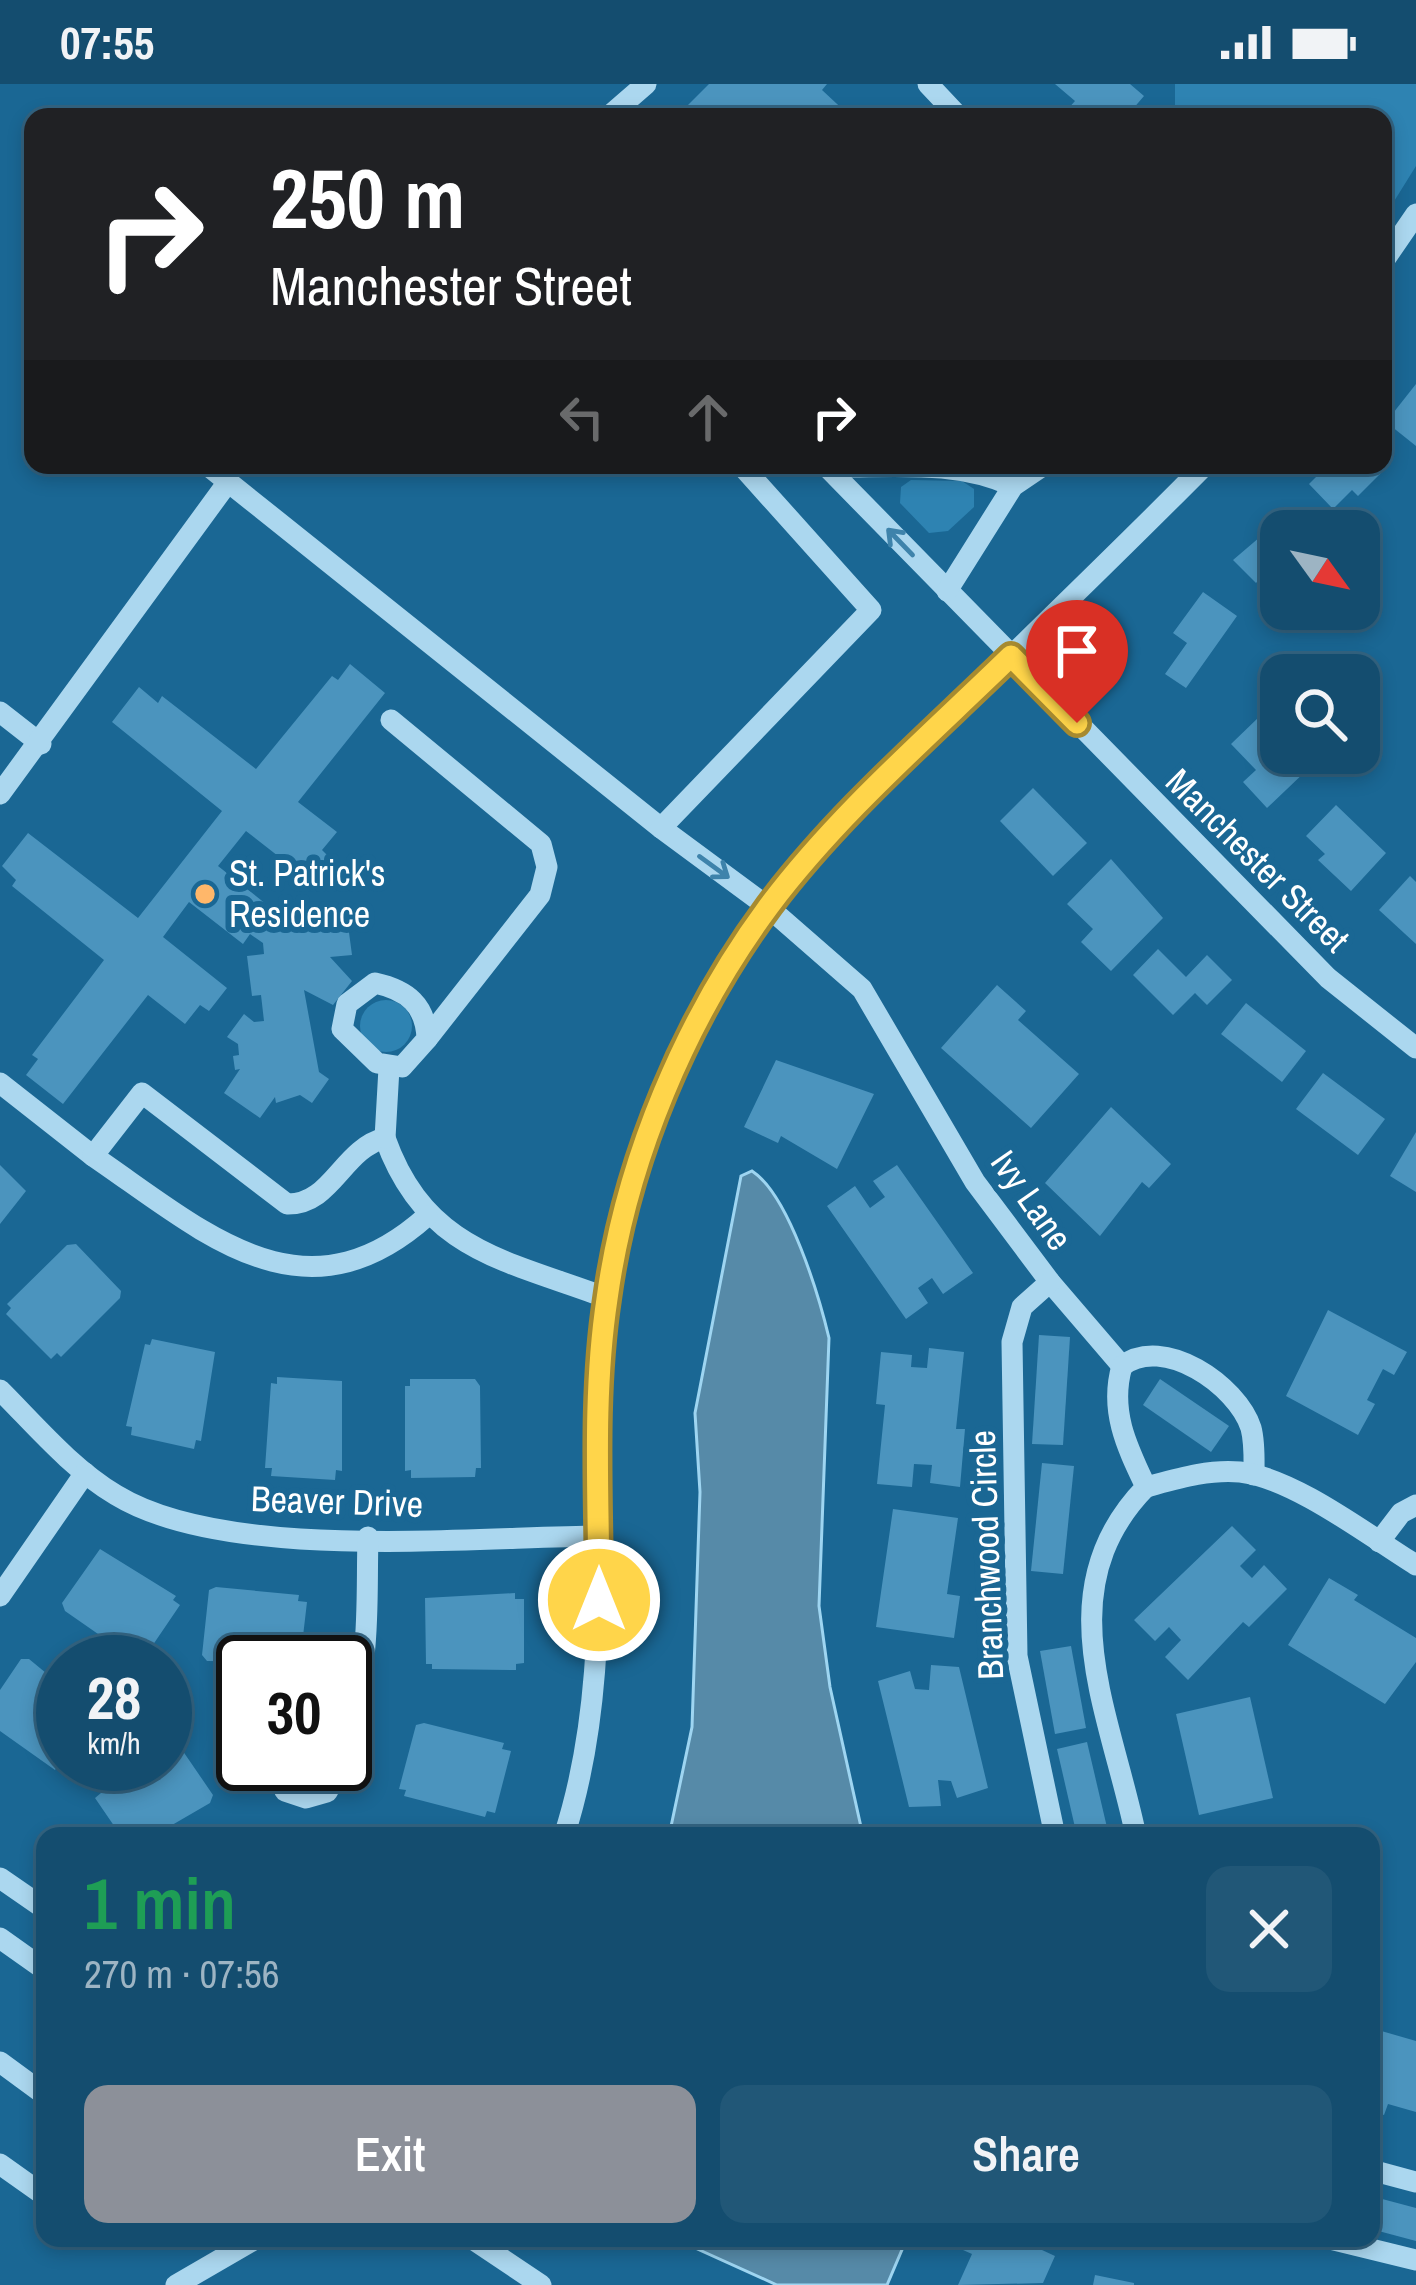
<!DOCTYPE html>
<meta charset="utf-8">
<style>
:root{--surface:#144d6f;--page:#215777;--text:#f1f3f6;--muted:#9db4c3;--line:#336482;--accent:#8c9099}
body{margin:0;font-family:"Archivo Narrow",sans-serif;background:var(--page);color:var(--text);height:100vh;display:flex;flex-direction:column;font-size:45px;white-space:nowrap}
*{box-sizing:border-box;margin:0}
p{font-size:39px;color:var(--muted)}
.icon{flex:none;width:66px;height:66px;fill:none;stroke:currentColor;stroke-width:2;stroke-linecap:round;stroke-linejoin:round}
.map{position:relative;flex:1;overflow:hidden}
.details{position:absolute;left:36px;top:1743px;width:1344px;height:420px;display:flex;flex-direction:column;background:var(--surface);border-radius:24px;box-shadow:0 6px 18px #0003,0 0 0 3px var(--line)}
.details>*{flex:none}
.banner{position:absolute;left:24px;top:24px;width:1368px;height:366px;border-radius:24px;box-shadow:0 6px 18px #0003,0 0 0 3px var(--line);background:#202124;color:#fff;overflow:hidden}
.needle{width:78px;rotate:123deg}
.tools{position:absolute;left:1260px;top:426px;display:grid;gap:24px}
.tools a{display:grid;place-items:center;width:120px;height:120px;border-radius:24px;background:var(--surface);box-shadow:0 6px 18px #0003,0 0 0 3px var(--line);font-size:60px}
.speed{position:absolute;left:36px;top:1551px;display:flex;gap:24px;font-size:60px;font-weight:700;text-align:center}
.speed>*{display:grid;place-content:center;width:156px;height:156px;border-radius:50%;background:var(--surface);box-shadow:0 6px 18px #0003,0 0 0 3px var(--line);line-height:1}
.speed small{font-size:30px;font-weight:400}
.speed .limit{border:6px solid #111;border-radius:18px;background:#fff;color:#111}
.pin{position:absolute;display:grid;place-items:center;width:102px;height:102px;color:#fff;margin:-123px -51px;border-radius:50% 50% 50% 0;rotate:-45deg;box-shadow:0 0 12px #0007}
.pin .icon{rotate:45deg}
.me{position:absolute;width:132px;margin:-66px;rotate:0deg;stroke-linejoin:round;filter:drop-shadow(0 0 9px #0008)}
.turn{display:flex;align-items:center;gap:42px;height:252px;padding:0 48px;font-size:54px}
.turn .icon{width:156px;height:156px;stroke-width:2.5}
.turn b{display:block;font-size:84px;line-height:102px}
.lanes{display:flex;align-items:center;height:114px;padding:0 48px;background:#0003;justify-content:center;gap:60px;direction:ltr}
.lanes .off{opacity:.35}
.round{display:grid;place-items:center;flex:none;width:126px;height:126px;border-radius:24px;background:var(--page)}
.overview{display:flex;align-items:center;justify-content:space-between;height:204px;padding:0 48px}
h1{font-size:72px;font-weight:600;line-height:90px;color:#1e9e55}
.button{display:flex;gap:24px;margin-top:auto;padding:24px 48px}
.button a{flex:1;height:138px;border-radius:24px;background:var(--accent);color:#fff;font-size:48px;font-weight:600;line-height:138px;text-align:center}
.button a+a{background:var(--page);color:var(--text)}
.status{display:flex;justify-content:space-between;align-items:center;height:84px;padding:0 60px;background:var(--surface);direction:ltr}
.status svg{height:33px;fill:currentColor}
.map>svg:first-child{display:block}
.green{fill:#2e83b2}
.water{fill:#568aa8;stroke:#9ed5f1;stroke-width:3}
.building{fill:#4b94be}
.lines{fill:none;stroke-linecap:round;stroke-linejoin:round}
.minor{stroke:#abd7ef;stroke-width:21}
.oneway{stroke:#3e83ab}
.route-casing{stroke:#a68a30;stroke-width:30}
.route{stroke:#ffd54a;stroke-width:21}
.poi-dot{fill:#ffb76a;stroke:#1a6794;stroke-width:4.5}
.labels{text-anchor:middle;stroke-width:12;stroke-linejoin:round;paint-order:stroke}
.street-label{font-size:36px;fill:#fff;stroke:#1a6794}
.poi-label{font-size:36px;fill:#fff;stroke:#1a6794;text-anchor:start}
</style>
<div class="status"><b>07:55</b><svg viewBox="0 0 49 12"><path d="M0 12V9h3v3zM5 12V6h3v6zM10 12V3h3v9zM15 12V0h3v12zM26 1h20v11H26zM47 4h2v5h-2z"/></svg></div>
<div class="map">
<svg width="1416" height="2201" viewBox="0 0 1416 2201">
<rect width="100%" height="100%" fill="#1a6794"/>
<!-- green -->
<g class="green">
<polygon points="1175,0 1416,0 1416,82 1383,135 1383,33 1175,33"/>
<polygon points="911,396 962,397 974,405 974,423 948,447 929,449 900,419 901,403"/>
<circle cx="386" cy="942" r="26"/>
</g>
<!-- water -->
<g class="water">
<path d="M752 1087C789 1111 819 1212 829 1254L819 1522 830 1603 863 1752H669L692 1643 700 1408 695 1329 741 1092Z"/>
<polygon points="673,2154 904,2154 904,2161 887,2201 777,2201"/>
</g>
<!-- building -->
<g class="building">
<polygon points="709,0 827,0 822,6 851,33 676,33"/>
<polygon points="1055,0 1130,0 1144,12 1126,33 1076,33 1067,26 1075,17"/>
<polygon points="1416,300 1416,362 1386,338"/>
<polygon points="1328,381 1379,381 1384,386 1358,412 1352,406 1333,425 1309,400"/>
<polygon points="1294,424 1317,447 1281,447 1281,501 1267,487 1256,499 1233,476"/>
<polygon points="1203,508 1237,532 1186,604 1165,590 1187,559 1173,549"/>
<polygon points="350,580 385,609 298,718 337,748 322,766 330,774 310,797 246,747 218,782 271,824 262,835 274,844 285,842 282,825 324,820 325,829 346,826 352,871 330,873 352,897 333,921 304,906 319,988 329,995 312,1019 300,1011 276,1019 275,1013 260,1034 224,1009 240,985 235,986 233,972 239,971 238,960 227,953 244,930 254,938 264,937 261,911 252,912 247,872 264,870 263,859 250,850 243,860 189,818 163,853 227,904 209,927 200,921 185,940 148,911 63,1020 26,991 38,975 32,971 104,876 12,802 16,796 2,782 28,749 138,834 222,727 112,638 139,603 158,619 162,612 256,685 332,592 338,596"/>
<polygon points="1259,633 1281,656 1281,669 1293,669 1308,685 1267,724 1243,698 1256,686 1231,660"/>
<polygon points="1033,704 1087,759 1053,792 1000,737"/>
<polygon points="1336,721 1386,769 1351,807 1318,776 1325,770 1306,752"/>
<polygon points="1111,775 1163,834 1111,887 1081,858 1093,845 1067,820"/>
<polygon points="1410,792 1416,798 1416,860 1379,826"/>
<polygon points="1158,865 1186,893 1207,871 1232,896 1207,921 1195,909 1173,931 1133,891"/>
<polygon points="997,901 1026,927 1018,936 1079,990 1031,1044 941,964"/>
<polygon points="1246,919 1306,967 1282,998 1221,950"/>
<polygon points="776,976 874,1010 837,1085 781,1052 778,1059 744,1043"/>
<polygon points="1323,989 1385,1035 1358,1071 1296,1025"/>
<polygon points="1111,1023 1171,1080 1149,1104 1142,1098 1100,1152 1045,1099"/>
<polygon points="1416,1048 1416,1108 1390,1092"/>
<polygon points="0,1081 26,1107 0,1140"/>
<polygon points="897,1081 973,1189 943,1210 932,1194 918,1204 928,1219 906,1235 827,1122 855,1102 870,1124 885,1113 873,1097"/>
<polygon points="76,1160 121,1207 120,1214 61,1273 57,1269 51,1275 6,1230 11,1224 7,1220 67,1161"/>
<polygon points="1328,1226 1407,1268 1394,1291 1383,1285 1367,1316 1375,1320 1358,1351 1286,1312"/>
<polygon points="1039,1251 1070,1253 1063,1361 1032,1360"/>
<polygon points="152,1255 215,1268 201,1357 196,1356 194,1365 131,1351 132,1343 126,1342 145,1260 150,1261"/>
<polygon points="929,1264 964,1268 956,1345 965,1345 960,1403 930,1399 932,1381 914,1380 912,1403 877,1400 885,1321 876,1320 881,1268 912,1271 911,1283 927,1284"/>
<polygon points="277,1293 342,1297 342,1387 336,1386 335,1396 271,1392 272,1384 265,1384 271,1299 277,1300"/>
<polygon points="410,1295 475,1295 480,1302 481,1384 476,1384 475,1393 411,1394 411,1386 405,1387 405,1302 410,1302"/>
<polygon points="1160,1295 1229,1342 1211,1368 1143,1321"/>
<polygon points="1042,1379 1074,1382 1063,1490 1031,1487"/>
<polygon points="893,1425 958,1434 947,1510 960,1512 954,1554 876,1543"/>
<polygon points="1232,1442 1256,1466 1240,1482 1252,1494 1264,1481 1287,1505 1249,1543 1243,1538 1188,1596 1165,1573 1181,1556 1169,1543 1155,1557 1134,1536"/>
<polygon points="100,1465 176,1512 173,1516 180,1521 144,1574 137,1570 134,1575 65,1527 62,1519"/>
<polygon points="1329,1494 1358,1511 1354,1516 1416,1554 1416,1578 1385,1620 1288,1561"/>
<polygon points="216,1503 299,1511 298,1517 307,1518 300,1578 207,1577 202,1571 209,1506"/>
<polygon points="515,1509 515,1515 524,1515 524,1579 516,1580 516,1586 432,1585 432,1580 426,1580 425,1514"/>
<polygon points="1071,1562 1086,1644 1055,1650 1040,1567"/>
<polygon points="21,1575 29,1575 63,1603 65,1685 59,1680 55,1686 0,1647 0,1606"/>
<polygon points="931,1581 959,1583 988,1704 957,1714 951,1697 938,1696 941,1722 909,1723 878,1597 910,1587 915,1605 929,1606"/>
<polygon points="1250,1613 1273,1714 1199,1731 1176,1630"/>
<polygon points="424,1639 504,1659 502,1665 511,1667 495,1729 487,1727 485,1733 404,1712 406,1706 399,1705 416,1641"/>
<polygon points="168,1656 176,1657 213,1711 210,1719 160,1748 163,1752 121,1752 95,1714 101,1709 98,1704 140,1680 165,1680"/>
<polygon points="1087,1658 1109,1752 1077,1752 1057,1665"/>
<polygon points="1371,1944 1416,1957 1416,2028 1388,2020 1384,2031 1371,2027"/>
<polygon points="1371,2112 1416,2124 1416,2157 1371,2145"/>
<polygon points="968,2154 1016,2154 1055,2172 1043,2199 958,2201 972,2170 963,2166"/>
<polygon points="1095,2191 1134,2199 1134,2201 1093,2201"/>
</g>
<g class="lines">
<!-- minor -->
<g class="minor">
<polyline points="928,0 959,33"/>
<polyline points="608,33 646,0"/>
<polyline points="1383,178 1416,130"/>
<polyline points="207,381 661,744 871,526 741,381"/>
<polyline points="825,381 1328,894 1416,964"/>
<path d="M827 383C891 384 954 375 1013 402"/>
<polyline points="947,507 1013,402 1044,381"/>
<polyline points="0,628 41,660"/>
<polyline points="391,636 541,760 547,783 540,811 427,955"/>
<polyline points="0,710 228,398"/>
<polyline points="661,744 768,823 862,905 975,1098 1050,1198 1122,1282"/>
<path d="M375 899C407 906 426 921 427 955L402 983 377 979 342 945 347 920Z"/>
<path d="M0 999 93 1072 142 1009 287 1120C332 1121 342 1065 385 1054 425 1167 506 1176 607 1214"/>
<polyline points="385,1054 389,984"/>
<path d="M93 1072C203 1147 303 1243 427 1132"/>
<polyline points="1050,1198 1022,1223 1012,1258 1017,1572 1055,1752"/>
<path d="M1122 1282C1109 1327 1127 1363 1146 1403 1045 1506 1111 1630 1136 1752"/>
<path d="M1122 1282C1163 1250 1237 1301 1251 1344 1255 1359 1254 1375 1254 1391"/>
<path d="M0 1306C36 1342 71 1384 116 1411 226 1478 470 1453 599 1452"/>
<path d="M1146 1403C1176 1395 1208 1385 1240 1388 1294 1394 1369 1452 1416 1481"/>
<polyline points="1379,1458 1401,1429 1416,1421"/>
<polyline points="0,1512 85,1389"/>
<path d="M345 1644C372 1585 366 1517 368 1453"/>
<polyline points="272,1680 285,1707 306,1714 327,1708 343,1680"/>
<path d="M564 1752C620 1579 586 1397 606 1220 621 1081 686 930 770 820 822 753 885 695 946 636 1032 551 1120 467 1205 381"/>
<polyline points="0,1794 45,1825"/>
<polyline points="0,1854 45,1886"/>
<polyline points="0,1978 45,2011"/>
<polyline points="0,2080 45,2112"/>
<polyline points="1371,2086 1416,2098"/>
<polyline points="471,2154 541,2201"/>
<polyline points="1326,2154 1416,2176"/>
<polyline points="176,2201 257,2154"/>
</g>
</g>
<!-- one-way arrows -->
<defs><path id="oneway-shaft" d="M-6 0H5M1.5-3L5.5 0L1.5 3" fill="none" stroke-width="1.6" stroke-linecap="round" stroke-linejoin="round" transform="scale(3)"/></defs>
<g class="oneway">
<use href="#oneway-shaft" transform="translate(900 458) rotate(-134)"/>
<use href="#oneway-shaft" transform="translate(714 783) rotate(36)"/>
</g>
<g class="lines">
<!-- route casing -->
<g class="route-casing">
<path id="route" d="M599 1516C599 1417 592 1314 607 1215 626 1076 686 934 769 822 838 730 929 652 1011 572L1077 639"/>
</g>
<!-- route -->
<use href="#route" class="route"/>
</g>
<!-- markers -->
<circle class="poi-dot" cx="205" cy="810" r="12"/>
<g class="labels">
<!-- street labels -->
<g class="street-label">
<text transform="translate(1258 776) rotate(45)" y="13">Manchester Street</text>
<text transform="translate(1032 1116) rotate(55)" y="13">Ivy Lane</text>
<text transform="translate(337 1417) rotate(2)" y="13">Beaver Drive</text>
<text transform="translate(986 1471) rotate(-92)" y="13">Branchwood Circle</text>
</g>
<!-- poi labels -->
<g class="poi-label">
<text x="229" y="802">St. Patrick's<tspan x="229" dy="41">Residence</tspan></text>
</g>
</g>
</svg>
<div class="tools">
<a><svg class="needle" viewBox="-14 -14 28 28"><path d="M0-13l5 13h-10z" fill="#e53935"/><path d="M0 13l5-13h-10z" fill="#9db4c3"/></svg></a>
<a><svg class="icon" aria-label="search" viewBox="0 0 24 24"><circle cx="10" cy="10" r="6"/><path d="M15 15l6 6"/></svg></a>
</div>
<div class="speed"><div>28<small>km/h</small></div><div class="limit">30</div></div>
<div class="pin" style="left:1077px;top:639px;background:#d93025"><svg class="icon" aria-label="arrive" viewBox="0 0 24 24"><path d="M6 21V4h12l-3 4 3 4H6"/></svg></div>
<svg class="me" style="left:599px;top:1516px" viewBox="-20 -20 40 40"><circle r="17" fill="#ffd54a" stroke="#fff" stroke-width="3"/><path d="M0-11L8 9 0 5-8 9z" fill="#fff"/></svg>
<div class="banner">
<div class="turn"><svg class="icon" aria-label="right" viewBox="0 0 24 24"><path d="M7 20v-9h11M14 6l5 5-5 5"/></svg><div><b>250 m</b>Manchester Street</div></div>
<div class="lanes"><svg class="icon off" aria-label="left" viewBox="0 0 24 24"><path d="M17 20v-9H6M10 6l-5 5 5 5"/></svg><svg class="icon off" aria-label="ahead" viewBox="0 0 24 24"><path d="M12 20V5M6 11l6-6 6 6"/></svg><svg class="icon" aria-label="right" viewBox="0 0 24 24"><path d="M7 20v-9h11M14 6l5 5-5 5"/></svg></div>
</div>
<section class="details">
<div class="overview"><div><h1>1 min</h1><p>270 m · 07:56</p></div><a class="round"><svg class="icon" aria-label="close" viewBox="0 0 24 24"><path d="M6 6l12 12M18 6L6 18"/></svg></a></div>
<div class="button"><a>Exit</a><a>Share</a></div>
</section>
</div>
